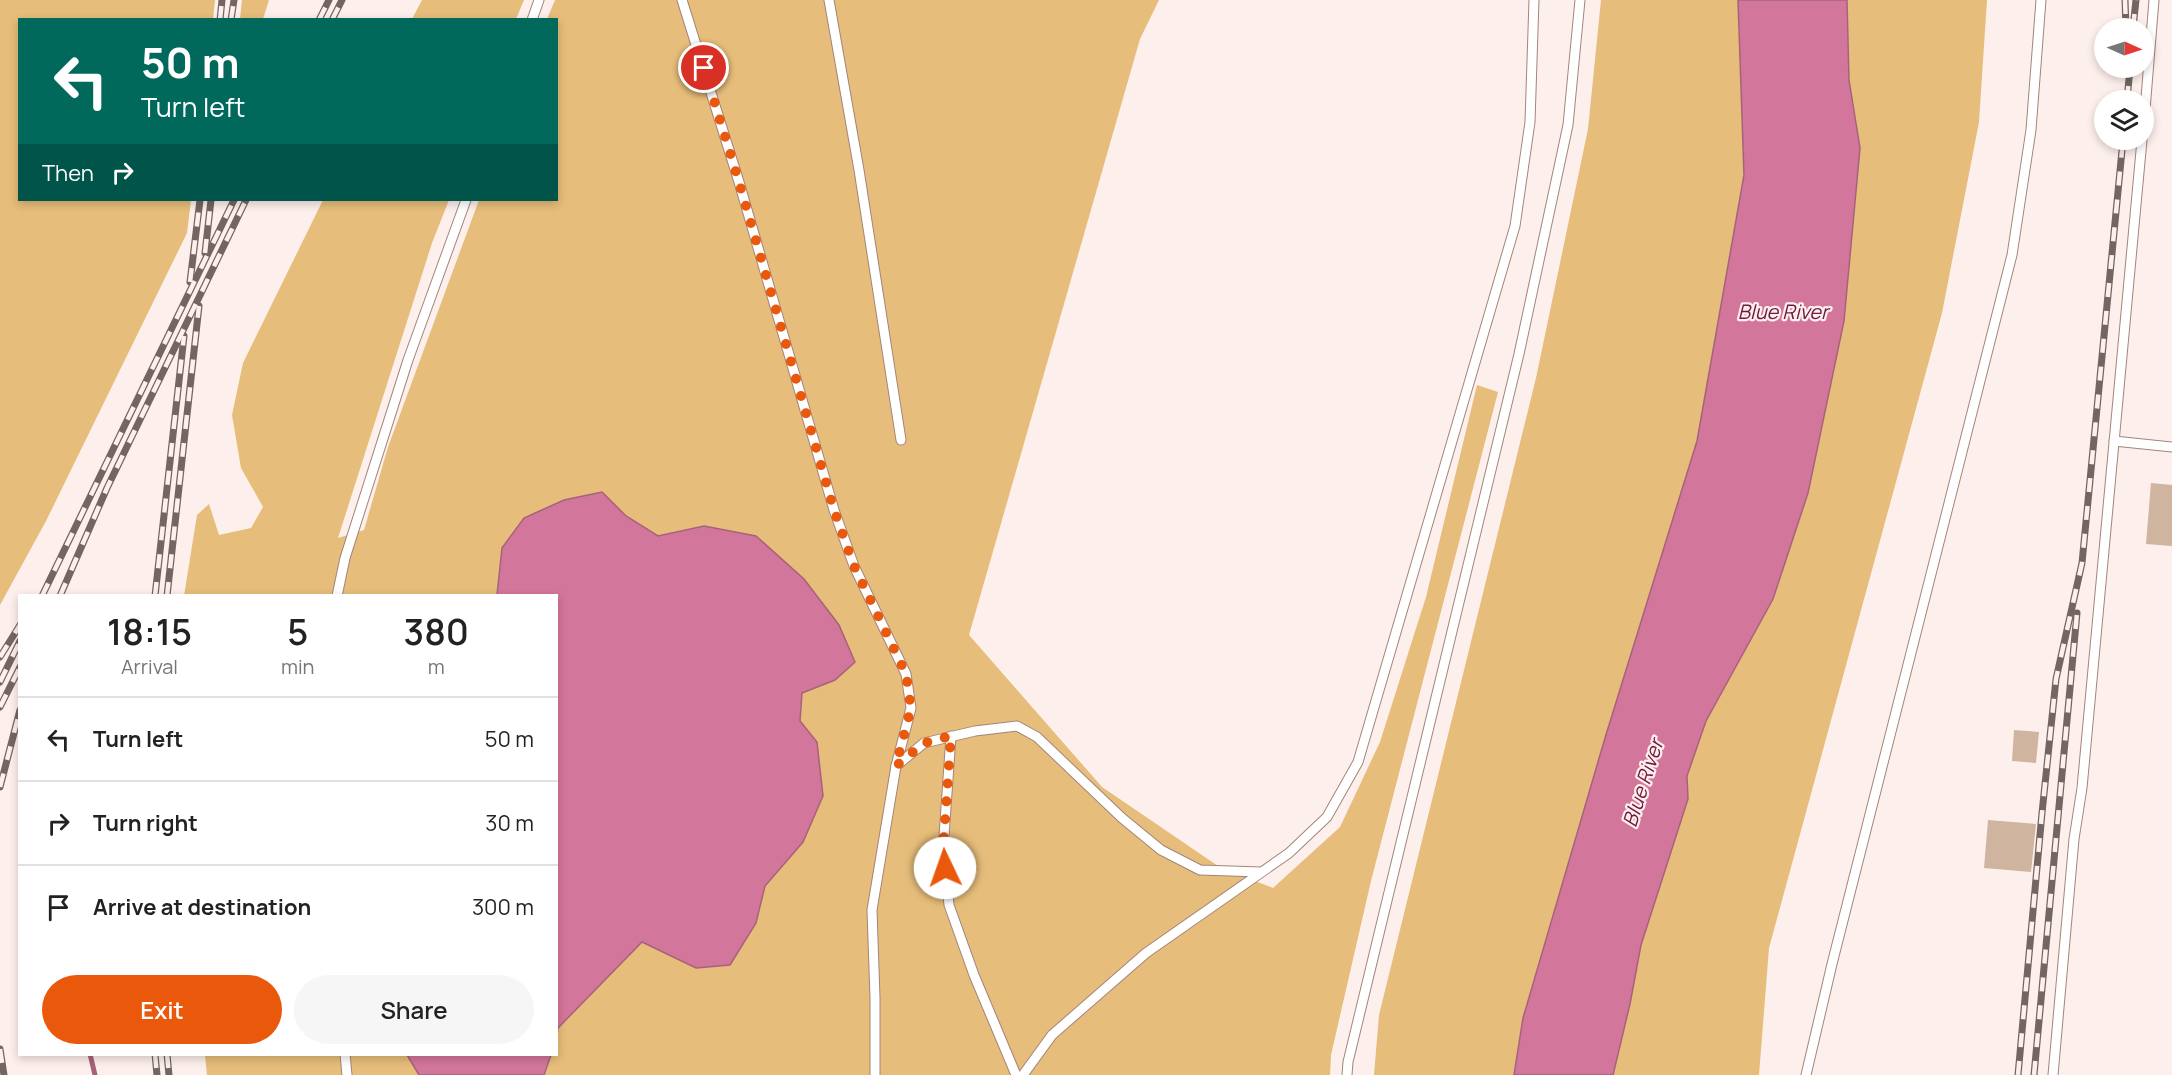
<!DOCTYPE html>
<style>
:root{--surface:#fff;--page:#f6f6f6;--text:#222;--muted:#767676;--line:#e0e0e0;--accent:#ea580c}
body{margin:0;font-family:Manrope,sans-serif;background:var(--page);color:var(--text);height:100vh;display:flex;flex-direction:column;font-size:22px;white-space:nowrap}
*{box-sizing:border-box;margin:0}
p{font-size:20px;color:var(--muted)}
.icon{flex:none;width:33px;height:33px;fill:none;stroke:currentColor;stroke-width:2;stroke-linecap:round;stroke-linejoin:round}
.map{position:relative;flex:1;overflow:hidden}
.side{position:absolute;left:18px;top:594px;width:540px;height:462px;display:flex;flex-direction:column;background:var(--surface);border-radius:0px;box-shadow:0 3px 9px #0003}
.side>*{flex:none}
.top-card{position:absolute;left:18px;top:18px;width:540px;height:183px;border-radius:0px;box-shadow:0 3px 9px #0003;background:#00695c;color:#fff;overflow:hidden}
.needle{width:39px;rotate:93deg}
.tools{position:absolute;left:2094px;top:18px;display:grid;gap:12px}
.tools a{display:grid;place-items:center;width:60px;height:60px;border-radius:50%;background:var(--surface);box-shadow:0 3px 9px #0003;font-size:30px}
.pin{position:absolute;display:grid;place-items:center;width:51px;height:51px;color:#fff;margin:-26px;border:3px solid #fff;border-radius:50%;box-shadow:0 2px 6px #0007}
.me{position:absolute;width:66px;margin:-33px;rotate:357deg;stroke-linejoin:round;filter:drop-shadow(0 0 4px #0008)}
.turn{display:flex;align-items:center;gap:21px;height:126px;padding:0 24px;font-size:27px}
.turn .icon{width:78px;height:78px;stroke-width:2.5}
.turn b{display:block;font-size:42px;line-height:51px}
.then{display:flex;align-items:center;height:57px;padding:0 24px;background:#0003;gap:12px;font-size:22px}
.eta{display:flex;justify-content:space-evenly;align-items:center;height:102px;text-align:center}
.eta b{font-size:36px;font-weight:600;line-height:42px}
.action{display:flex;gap:12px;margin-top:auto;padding:12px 24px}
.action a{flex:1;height:69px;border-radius:36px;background:var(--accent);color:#fff;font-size:24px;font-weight:600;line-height:69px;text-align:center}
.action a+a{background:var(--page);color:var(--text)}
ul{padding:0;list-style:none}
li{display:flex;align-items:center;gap:18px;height:84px;padding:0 24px;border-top:2px solid var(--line)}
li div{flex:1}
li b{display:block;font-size:22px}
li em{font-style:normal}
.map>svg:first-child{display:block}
.green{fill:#e6bd7a}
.water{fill:#d3769b;stroke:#a7627b;stroke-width:1.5}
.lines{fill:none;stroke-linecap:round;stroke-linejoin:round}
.stream{stroke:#a7627b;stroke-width:5}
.building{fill:#cfb4a0}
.service-casing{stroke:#a4847b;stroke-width:11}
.service{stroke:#fff;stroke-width:9}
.rail-casing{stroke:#736662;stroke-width:7}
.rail{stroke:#fdefeb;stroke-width:4.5;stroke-dasharray:14;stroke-linecap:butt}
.route{stroke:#ea580c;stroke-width:10;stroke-dasharray:0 18}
.labels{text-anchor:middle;stroke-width:4.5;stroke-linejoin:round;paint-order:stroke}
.water-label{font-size:20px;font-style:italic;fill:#6d1942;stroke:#fdefeb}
</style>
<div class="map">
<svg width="2172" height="1075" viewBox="0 0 2172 1075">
<rect width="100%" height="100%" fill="#fdefeb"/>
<!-- green -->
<g class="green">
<polygon points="0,0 215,0 213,19 20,20 20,200 191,200 187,233 46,521 0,605"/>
<polygon points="242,0 269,0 263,19 240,19"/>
<polygon points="422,0 524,0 516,19 412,19"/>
<polygon points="555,0 1159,0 1140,39 969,635 1102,787 1221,868 1273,888 1340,827 1380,742 1426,597 1477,385 1498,392 1371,881 1331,1055 1330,1075 544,1075 551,1055 556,1054 558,1028 642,942 696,968 756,923 765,886 802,842 817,742 799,721 802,693 835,680 704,526 658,536 626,516 602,492 502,548 497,595 184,596 197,515 209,504 219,535 251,528 263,507 241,468 232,415 243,363 323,200 449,200 432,243 338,538 364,530 388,447 479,200 556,200 556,20 547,19"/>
<polygon points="1601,0 1738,0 1744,175 1697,441 1605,738 1523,1018 1514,1075 1374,1075 1379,1015 1536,378 1588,129"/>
<polygon points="1847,0 1987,0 1979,122 1942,313 1769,948 1759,1075 1613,1075 1630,1004 1641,945 1688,799 1687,776 1706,721 1773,599 1808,493 1844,321 1860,148 1849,80"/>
<polygon points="205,1055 407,1055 419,1075 207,1075"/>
</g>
<!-- water -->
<g class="water">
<polygon points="1738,0 1847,0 1849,80 1860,148 1844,321 1808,493 1773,599 1706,721 1687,776 1688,799 1641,945 1630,1004 1613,1075 1514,1075 1523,1018 1605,738 1697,441 1744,175"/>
<polygon points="602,492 626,516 658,536 704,526 756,536 804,579 839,625 855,662 835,680 802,693 800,721 817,742 823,796 803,842 765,886 756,923 730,965 696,968 642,942 558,1028 557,1034 556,596 497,595 502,548 524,518 564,500"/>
<polygon points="407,1055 551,1055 544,1075 419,1075"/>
</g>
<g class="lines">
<!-- stream -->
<polyline class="stream" points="90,1054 95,1075"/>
</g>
<!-- building -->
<g class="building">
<polygon points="2151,483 2172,485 2172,546 2146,544"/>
<polygon points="2014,730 2039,732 2036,763 2012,761"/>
<polygon points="1988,820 2036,824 2031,872 1984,868"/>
</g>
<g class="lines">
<!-- service casing -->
<g class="service-casing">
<g id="service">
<polyline points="682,0 739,182 834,510 854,566 906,674 911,708 896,766 872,910 875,998 875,1075"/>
<polyline points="829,0 859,170 901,440"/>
<polyline points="532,20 539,0"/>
<polyline points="2144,122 2154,0"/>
<polyline points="2114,441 2172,447"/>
<polyline points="337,596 345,558 408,360 466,200"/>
<polyline points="951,736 943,850 949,905 974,975 1016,1075"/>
<polyline points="896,766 924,743 975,731 1017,726 1037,737 1122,818 1161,850 1200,870 1261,872"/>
<polyline points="345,1054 347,1075"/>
<polyline points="1023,1075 1052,1035 1146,953 1289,853 1327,817 1358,762 1515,226 1530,122 1534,0"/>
<polyline points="1347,1075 1348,1062 1519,354 1568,125 1580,0"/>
<polyline points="1806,1075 1832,964 2012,255 2031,130 2041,0"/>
<polyline points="2053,1075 2074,839 2082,788 2142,140"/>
</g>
</g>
<!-- service -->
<use href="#service" class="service"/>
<!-- rail casing -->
<g class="rail-casing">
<g id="rail">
<polyline points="2125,0 2126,28"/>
<polyline points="220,20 222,0"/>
<polyline points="231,20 234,0"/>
<polyline points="319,20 329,0"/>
<polyline points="332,20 342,0"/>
<polyline points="2133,28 2136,0"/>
<polyline points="2127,100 2130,68"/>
<polyline points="205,253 211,200"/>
<polyline points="190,282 200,200"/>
<polyline points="42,596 234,200"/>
<polyline points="60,596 107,488 246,200"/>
<polyline points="155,596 184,336"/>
<polyline points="167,596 199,306"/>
<polyline points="0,657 20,625"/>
<polyline points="0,682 20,641"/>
<polyline points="0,707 20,667"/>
<polyline points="0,787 20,710"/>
<polyline points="0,1049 4,1075"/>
<polyline points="155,1054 157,1075"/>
<polyline points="167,1054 169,1075"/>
<polyline points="2018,1075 2042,813 2056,679 2082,563 2123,140"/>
<polyline points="2034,1075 2077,613"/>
</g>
</g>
<!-- rail -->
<use href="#rail" class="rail"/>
</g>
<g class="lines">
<!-- route -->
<polyline class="route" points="704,68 739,182 834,510 854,566 906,674 911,708 896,766 924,743 951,736 943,850 945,868"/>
</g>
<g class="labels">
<!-- water labels -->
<g class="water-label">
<text x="1783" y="319">Blue River</text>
<text transform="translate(1643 783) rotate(-72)" y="7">Blue River</text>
</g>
</g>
</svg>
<div class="tools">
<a><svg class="needle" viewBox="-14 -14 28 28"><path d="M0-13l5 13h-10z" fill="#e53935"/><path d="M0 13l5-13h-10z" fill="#767676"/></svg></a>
<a><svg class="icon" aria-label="layers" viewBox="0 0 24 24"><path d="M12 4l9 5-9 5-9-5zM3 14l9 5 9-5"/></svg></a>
</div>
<div class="pin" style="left:704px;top:68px;background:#d93025"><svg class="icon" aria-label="arrive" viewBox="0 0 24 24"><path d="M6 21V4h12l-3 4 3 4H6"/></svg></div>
<svg class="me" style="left:945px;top:868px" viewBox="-20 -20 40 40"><circle r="19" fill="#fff"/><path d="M0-13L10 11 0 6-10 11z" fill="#ea580c"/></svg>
<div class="top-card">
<div class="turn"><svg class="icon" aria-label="left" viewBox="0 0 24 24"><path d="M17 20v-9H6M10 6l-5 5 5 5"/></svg><div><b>50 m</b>Turn left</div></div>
<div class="then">Then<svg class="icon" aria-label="right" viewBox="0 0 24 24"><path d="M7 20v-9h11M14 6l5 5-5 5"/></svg></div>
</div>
<section class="side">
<div class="eta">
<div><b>18:15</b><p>Arrival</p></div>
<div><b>5</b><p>min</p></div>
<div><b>380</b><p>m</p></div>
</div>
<ul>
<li><svg class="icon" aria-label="left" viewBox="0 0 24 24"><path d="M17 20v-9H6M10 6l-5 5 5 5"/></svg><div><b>Turn left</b></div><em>50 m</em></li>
<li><svg class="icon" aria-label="right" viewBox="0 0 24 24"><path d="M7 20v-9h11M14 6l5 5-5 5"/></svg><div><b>Turn right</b></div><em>30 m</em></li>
<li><svg class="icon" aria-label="arrive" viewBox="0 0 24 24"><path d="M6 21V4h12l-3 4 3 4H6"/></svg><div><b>Arrive at destination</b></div><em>300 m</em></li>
</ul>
<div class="action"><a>Exit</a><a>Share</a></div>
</section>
</div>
